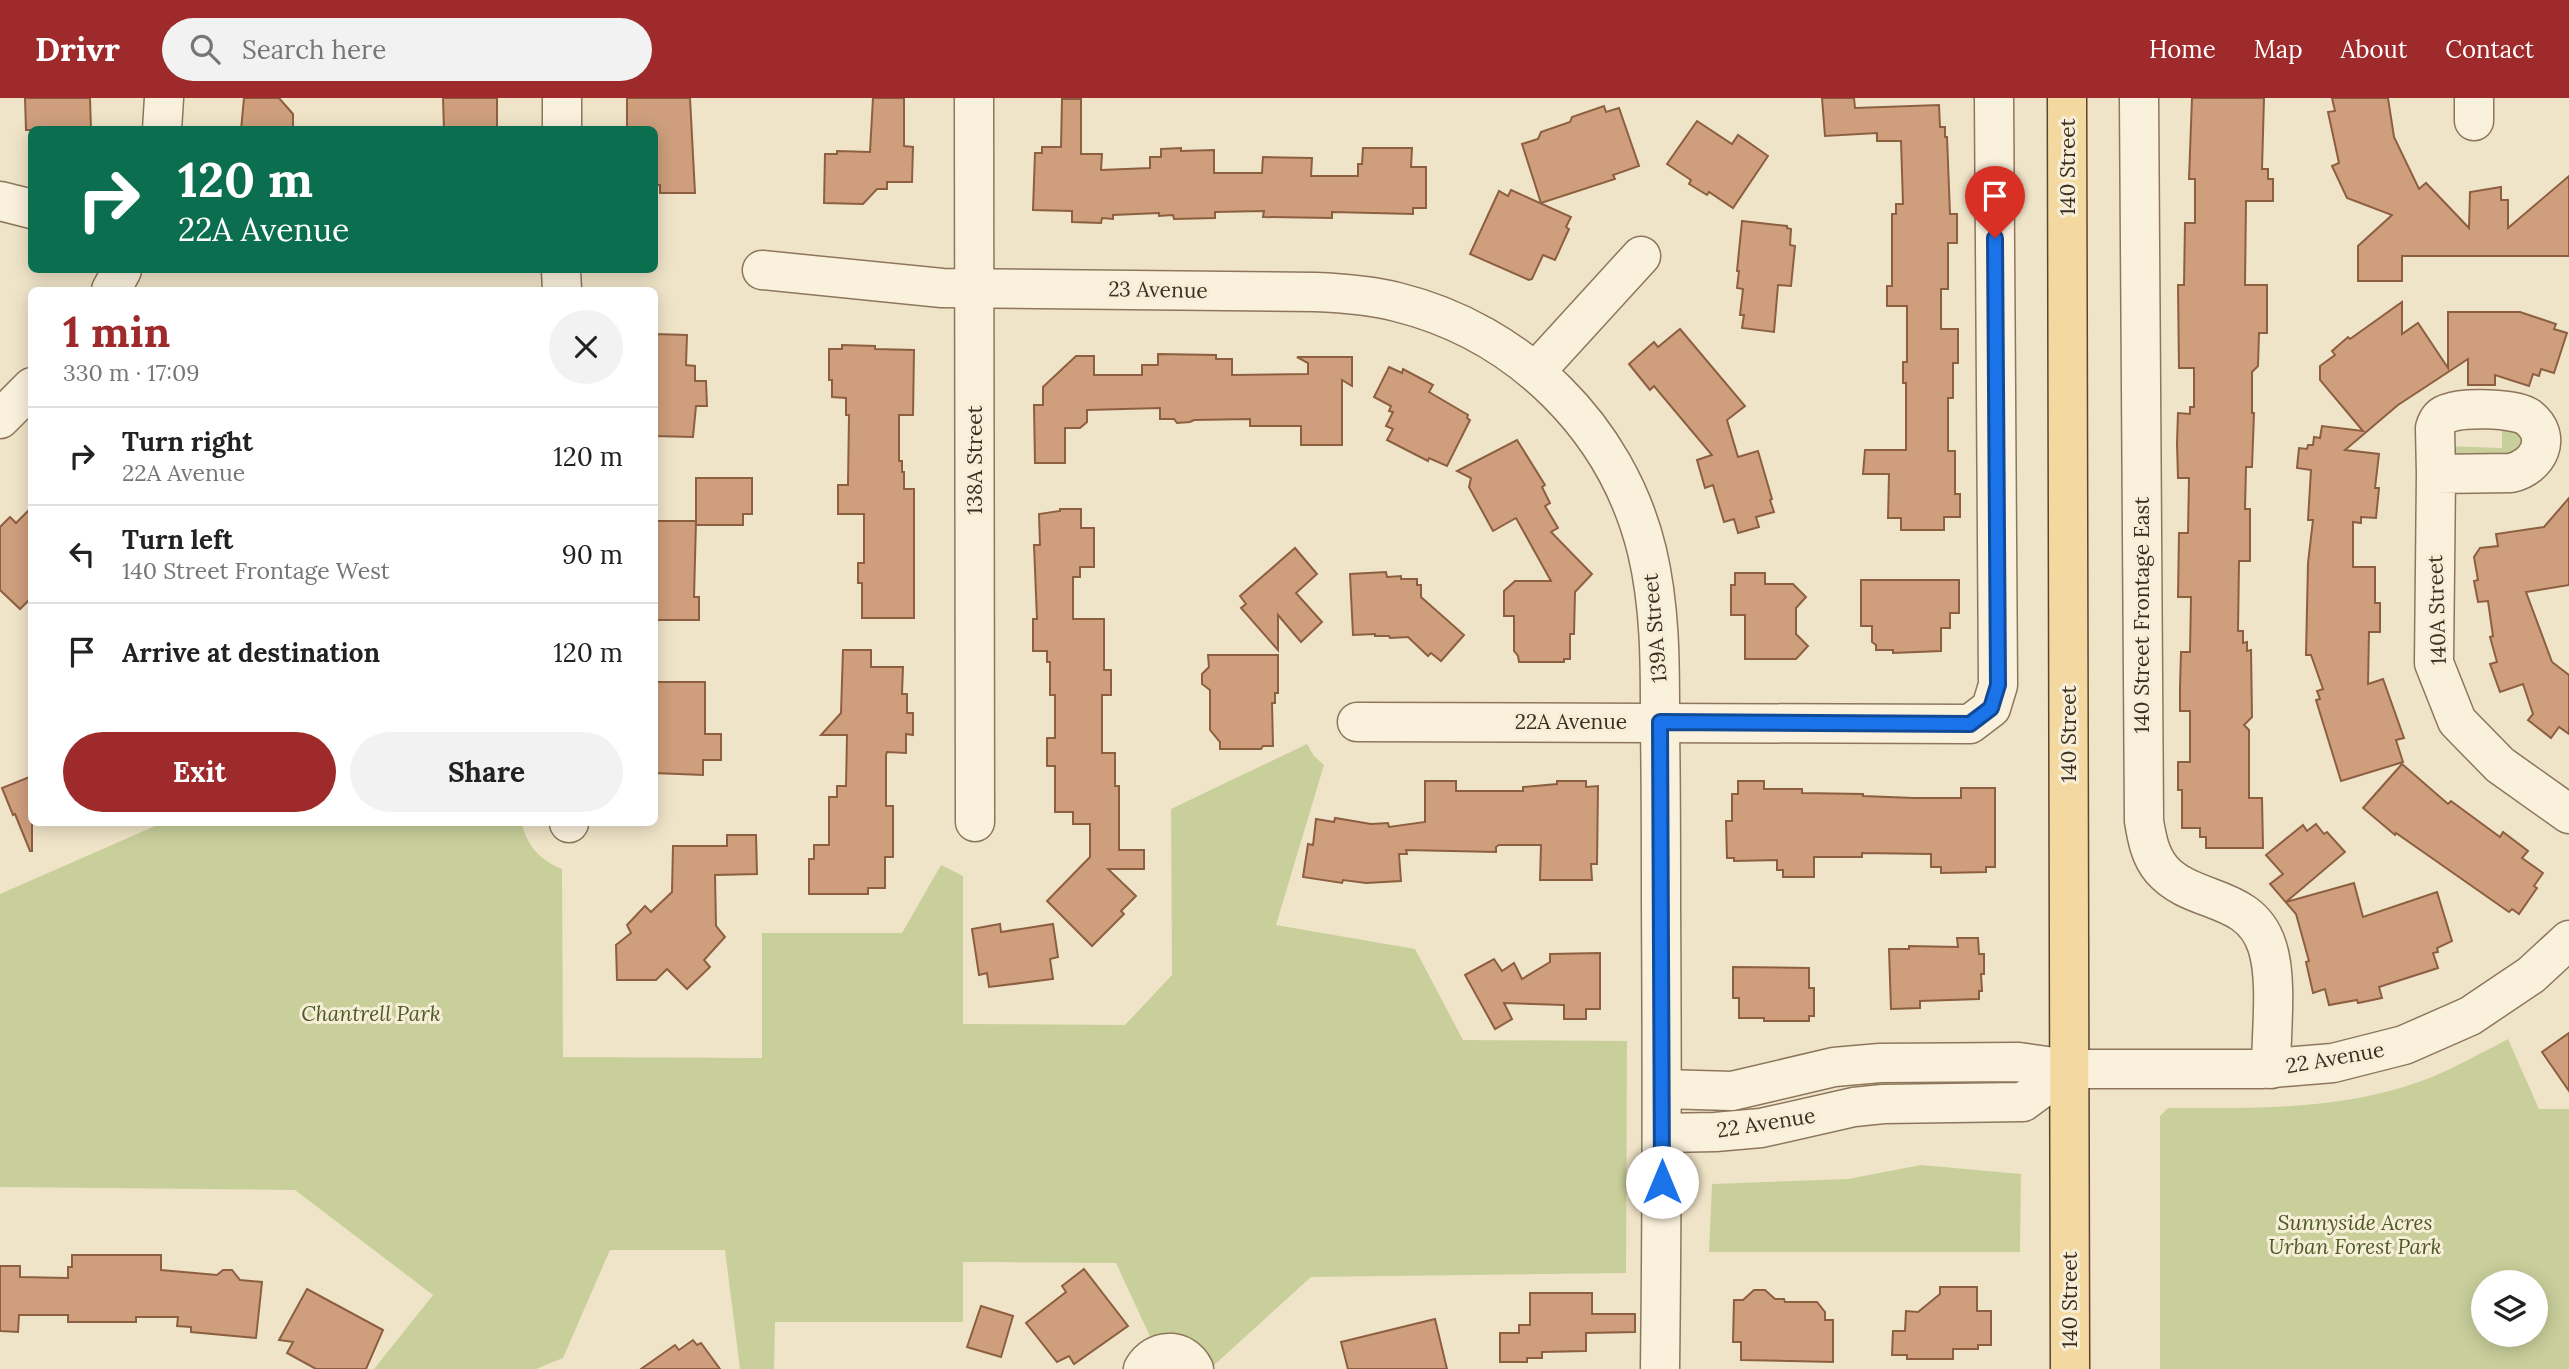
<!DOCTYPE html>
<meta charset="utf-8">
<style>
:root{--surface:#fff;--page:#f2f2f2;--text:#222;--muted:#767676;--line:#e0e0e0;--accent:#9e2a2b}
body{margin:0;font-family:Lora,serif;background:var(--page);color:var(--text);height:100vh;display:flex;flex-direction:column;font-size:26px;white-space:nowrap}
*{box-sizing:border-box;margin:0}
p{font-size:23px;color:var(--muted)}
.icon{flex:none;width:38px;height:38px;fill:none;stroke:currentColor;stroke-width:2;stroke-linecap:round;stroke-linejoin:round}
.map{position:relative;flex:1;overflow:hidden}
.drawer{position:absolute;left:28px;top:189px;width:630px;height:539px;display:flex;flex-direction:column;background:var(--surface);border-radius:10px;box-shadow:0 4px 18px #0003}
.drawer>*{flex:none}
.banner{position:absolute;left:28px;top:28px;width:630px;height:147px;border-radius:10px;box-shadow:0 4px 18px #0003;background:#0b6e4f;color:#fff;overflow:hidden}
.controls{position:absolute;left:2471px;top:1172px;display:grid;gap:14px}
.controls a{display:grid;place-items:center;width:77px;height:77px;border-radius:50%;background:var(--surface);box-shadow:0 4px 18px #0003;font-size:35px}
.pin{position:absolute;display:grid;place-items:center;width:60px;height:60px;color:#fff;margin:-72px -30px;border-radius:50% 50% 50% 0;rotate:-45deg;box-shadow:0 0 7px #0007}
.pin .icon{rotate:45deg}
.me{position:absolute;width:77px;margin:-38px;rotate:0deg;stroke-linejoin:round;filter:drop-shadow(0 0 5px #0008)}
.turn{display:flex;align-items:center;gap:24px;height:147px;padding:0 35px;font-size:32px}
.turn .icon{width:91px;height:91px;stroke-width:2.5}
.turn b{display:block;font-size:49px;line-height:60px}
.round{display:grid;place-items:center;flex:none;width:74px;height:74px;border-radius:37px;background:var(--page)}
.headline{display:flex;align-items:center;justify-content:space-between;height:119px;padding:0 35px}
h1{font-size:42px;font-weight:800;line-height:52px;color:var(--accent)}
.primary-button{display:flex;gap:14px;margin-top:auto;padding:14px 35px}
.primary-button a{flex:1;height:80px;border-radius:42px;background:var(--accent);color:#fff;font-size:28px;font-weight:800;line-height:80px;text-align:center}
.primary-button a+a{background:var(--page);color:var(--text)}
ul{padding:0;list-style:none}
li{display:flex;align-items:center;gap:21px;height:98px;padding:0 35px;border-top:2px solid var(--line)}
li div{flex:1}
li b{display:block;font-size:26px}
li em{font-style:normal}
header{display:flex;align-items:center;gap:42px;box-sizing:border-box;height:98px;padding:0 35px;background:var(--accent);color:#fff}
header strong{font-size:33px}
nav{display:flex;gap:38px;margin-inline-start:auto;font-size:24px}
.search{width:490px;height:63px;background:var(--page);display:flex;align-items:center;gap:18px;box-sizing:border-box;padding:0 24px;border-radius:38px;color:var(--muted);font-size:26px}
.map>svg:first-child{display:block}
.green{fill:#c9cf9b;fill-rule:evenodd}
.building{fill:#cf9f7d;stroke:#8d5f41;stroke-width:2}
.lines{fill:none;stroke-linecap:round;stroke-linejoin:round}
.minor-casing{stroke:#8d765c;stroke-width:41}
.major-casing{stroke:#5b4430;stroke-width:41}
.minor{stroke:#faf1dc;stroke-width:38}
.major{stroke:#f3d9a0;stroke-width:38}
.route-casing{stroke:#114b97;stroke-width:18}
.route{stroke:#1a73e8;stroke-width:12}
.labels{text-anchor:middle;stroke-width:6;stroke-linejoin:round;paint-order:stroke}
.street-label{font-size:21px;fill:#3d2e20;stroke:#f7eed8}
.park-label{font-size:21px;font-style:italic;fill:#4d5a26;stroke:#f7eed8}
</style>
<header>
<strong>Drivr</strong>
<div class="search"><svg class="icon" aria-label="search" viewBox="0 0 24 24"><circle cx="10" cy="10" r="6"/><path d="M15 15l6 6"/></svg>Search here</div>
<nav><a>Home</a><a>Map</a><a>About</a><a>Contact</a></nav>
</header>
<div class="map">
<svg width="2569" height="1271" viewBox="0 0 2569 1271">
<rect width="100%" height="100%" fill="#f0e4c8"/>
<!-- green -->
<g class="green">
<polygon points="2502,332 2515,332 2526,339 2527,353 2447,363 2447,348 2502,350"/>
<path d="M1307 646 1314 658 1324 667 1276 827 1415 851 1463 942 1627 943 1626 1175 1311 1179 1212 1269 1154 1247 1116 1165 963 1164V1224H775L774 1271H740L725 1152H610L563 1260 536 1271H374L433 1197 295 1092 0 1089V796L162 725 522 726C528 749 540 762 562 771L563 959 762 960V835H902L941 767 963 778V926L1125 927 1172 877 1171 711Z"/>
<path d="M2508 941 2539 1011H2569V1271H2160V1018L2168 1010C2257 1010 2347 1013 2432 979 2458 968 2483 954 2508 941ZM2483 1185H2536V1237H2483Z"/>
<polygon points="1921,1067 2021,1076 2020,1154 1709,1154 1712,1086 1848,1081"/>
</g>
<!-- building -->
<g class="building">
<polygon points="25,0 90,0 91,32 26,32"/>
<polygon points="244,0 279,0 293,16 293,32 241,32"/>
<polygon points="443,0 497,0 497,32 444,32"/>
<polygon points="627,0 690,0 695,95 660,95 660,87 654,87 654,32 629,32 627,29"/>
<polygon points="873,0 904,0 904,48 913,49 912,84 887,84 887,91 877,91 863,106 824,105 825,56 837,56 837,53 870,54"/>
<polygon points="1822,0 1854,0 1855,10 1939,7 1940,29 1945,29 1945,39 1947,39 1950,116 1957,116 1957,145 1948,145 1948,191 1941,191 1941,231 1958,231 1958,265 1953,265 1953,300 1948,300 1948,353 1955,353 1955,396 1960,396 1960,419 1944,419 1944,432 1901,432 1901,420 1888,420 1889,376 1863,376 1865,352 1906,352 1906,285 1903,285 1903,264 1907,264 1907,208 1887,208 1887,188 1892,188 1892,116 1896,116 1896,106 1903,106 1901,43 1877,43 1877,35 1825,38"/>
<polygon points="2192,0 2264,0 2262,71 2268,71 2268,81 2273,81 2273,103 2246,103 2245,187 2267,187 2267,235 2259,235 2258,268 2252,274 2252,315 2254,315 2252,369 2246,369 2245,411 2250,411 2250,463 2239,463 2238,533 2243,533 2243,545 2247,544 2247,553 2251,552 2252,619 2244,627 2249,632 2249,700 2262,700 2263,750 2206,750 2206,739 2200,739 2200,730 2182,730 2182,692 2178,692 2178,664 2190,664 2190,613 2180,613 2180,589 2181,554 2190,554 2191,499 2178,499 2179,435 2188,435 2189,380 2178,380 2177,345 2178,315 2190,316 2190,309 2194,309 2194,270 2179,270 2178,187 2184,187 2185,125 2195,125 2195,81 2189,81"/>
<polygon points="2332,0 2388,0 2394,39 2419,91 2426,85 2469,130 2470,94 2501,89 2501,102 2508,102 2508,130 2569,78 2569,158 2402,158 2402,183 2358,183 2358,148 2392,117 2347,100 2332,68 2339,65 2328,14 2335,13"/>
<polygon points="1062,1 1081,1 1081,56 1102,56 1101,72 1150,70 1150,59 1161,59 1161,51 1181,50 1181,53 1214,52 1214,75 1262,75 1263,59 1312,60 1311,78 1358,78 1358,66 1362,66 1363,50 1412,50 1411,69 1426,69 1426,110 1413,110 1413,116 1332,114 1332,120 1263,119 1264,113 1215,114 1215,120 1174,121 1173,117 1159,118 1159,115 1113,117 1113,121 1102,120 1101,125 1072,124 1072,113 1033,112 1035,55 1042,55 1042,49 1061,49"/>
<polygon points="1604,8 1606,14 1619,10 1639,68 1613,77 1615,81 1541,105 1522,46 1538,41 1541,34 1570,24 1572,19"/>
<polygon points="1697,23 1732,46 1738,37 1768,58 1733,110 1709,94 1707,97 1689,86 1691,82 1667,66"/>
<polygon points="1511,92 1571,119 1566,129 1569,131 1555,162 1543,157 1532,181 1529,182 1470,156 1499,93 1508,98"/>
<polygon points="1742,123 1787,128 1787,130 1791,131 1790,147 1795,148 1791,188 1778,187 1774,234 1742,230 1744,217 1740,217 1743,191 1737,190 1739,173 1737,173"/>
<polygon points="2402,204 2402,236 2418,225 2448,270 2448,214 2520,214 2556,226 2554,231 2567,235 2554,275 2541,271 2539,278 2533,276 2529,288 2495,277 2495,287 2468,287 2468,261 2398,307 2345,352 2379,356 2375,390 2379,390 2376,420 2361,419 2361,425 2353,424 2353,469 2375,469 2375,505 2380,505 2380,534 2369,534 2368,586 2383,581 2404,640 2396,642 2403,664 2341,683 2316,602 2320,601 2317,593 2323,591 2311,557 2306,557 2308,465 2313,422 2308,422 2311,372 2297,370 2299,350 2307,351 2308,347 2313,347 2314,339 2320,340 2322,328 2363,333 2320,282 2320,268 2335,257 2332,253 2348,239 2350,241"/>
<polygon points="1680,231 1745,308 1727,322 1738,359 1758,353 1772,401 1770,402 1774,414 1756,419 1759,429 1738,435 1734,421 1724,424 1713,387 1705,390 1697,362 1712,357 1654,288 1650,292 1629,266 1654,244 1658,249"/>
<polygon points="654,236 687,237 686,267 695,268 695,283 706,283 707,308 696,308 693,339 654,338"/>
<polygon points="842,247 875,248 875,251 914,252 913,317 899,317 899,363 902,363 902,374 904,374 904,391 914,391 914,520 862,520 862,485 858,485 858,465 864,465 864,416 838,416 838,387 848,387 849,317 846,317 846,300 832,299 832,282 829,282 829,251 842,251"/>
<polygon points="1158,256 1216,257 1216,261 1232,261 1232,277 1308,276 1308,265 1297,259 1352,259 1352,288 1342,282 1342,347 1301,347 1301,328 1250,328 1250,321 1194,322 1190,324 1177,325 1174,321 1160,321 1160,310 1087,312 1087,324 1080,330 1065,330 1065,365 1035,365 1034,307 1043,307 1043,289 1076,258 1094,258 1094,277 1142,277 1142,267 1158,267"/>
<polygon points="1389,269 1402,275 1403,271 1433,287 1429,294 1468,317 1467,320 1470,322 1447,368 1429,360 1428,363 1387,342 1393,331 1386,328 1393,314 1389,313 1391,308 1374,299"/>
<polygon points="1517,342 1545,387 1542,389 1550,405 1545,408 1558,430 1551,434 1592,476 1575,494 1574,536 1570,536 1570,561 1564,561 1564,564 1519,564 1518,558 1514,553 1514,518 1504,518 1504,493 1515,483 1551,483 1516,420 1493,433 1469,389 1471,380 1457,373"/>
<polygon points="696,380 752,380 752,416 743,416 743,427 696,427"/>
<polygon points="2569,400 2569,487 2526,494 2552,564 2569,577 2569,636 2559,629 2551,640 2528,622 2533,616 2523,586 2500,594 2490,566 2497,564 2490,539 2493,538 2488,503 2478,504 2474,483 2478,482 2474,459 2480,450 2498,448 2496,436 2544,429"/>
<polygon points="32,409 32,499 20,511 0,492 0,429 10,419 16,425"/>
<polygon points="1060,411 1081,411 1081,430 1094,430 1094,469 1080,469 1080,479 1073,479 1073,521 1104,521 1104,572 1111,572 1111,597 1102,597 1102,655 1115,655 1115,688 1119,688 1119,752 1144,752 1144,771 1108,771 1136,798 1121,813 1124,816 1092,848 1047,803 1090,759 1090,726 1073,726 1073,714 1055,714 1055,668 1047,668 1047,640 1055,640 1055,597 1050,597 1050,564 1047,564 1047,553 1033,553 1033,521 1037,521 1034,447 1040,447 1039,416 1060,413"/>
<polygon points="654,423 696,423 694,499 699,499 699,522 654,522"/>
<polygon points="1295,450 1317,476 1296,495 1322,524 1301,544 1278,517 1278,552 1241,510 1246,506 1240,498"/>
<polygon points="1386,474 1387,479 1401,478 1401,481 1417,481 1417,487 1421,487 1421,499 1464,537 1441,563 1431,555 1428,558 1408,539 1390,540 1389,538 1375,538 1375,536 1353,537 1350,476"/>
<polygon points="1735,475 1765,475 1765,486 1793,486 1806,499 1796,510 1796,536 1808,548 1796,561 1745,561 1745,517 1731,517 1731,487 1735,487"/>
<polygon points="1861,482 1959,482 1959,515 1950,515 1950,530 1941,530 1941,553 1893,555 1893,552 1876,552 1876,547 1872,544 1872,528 1861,528"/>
<polygon points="843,552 871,552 871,569 903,569 902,596 907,596 907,615 913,615 913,637 906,636 906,655 887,654 886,657 886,708 893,708 893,759 885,759 885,790 868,790 868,796 809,796 809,761 814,761 814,747 829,747 829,699 837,699 837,688 846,688 847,637 821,637 841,615"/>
<polygon points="1208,557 1278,557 1278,595 1275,595 1275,605 1272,605 1273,648 1263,648 1261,651 1220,651 1220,644 1210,632 1210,592 1202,586 1202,576 1209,569"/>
<polygon points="654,584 705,584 705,636 721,636 721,662 703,662 703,677 654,675"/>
<polygon points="2402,666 2448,706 2451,703 2500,739 2503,734 2528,753 2522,760 2543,775 2534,788 2537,790 2519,816 2512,811 2509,814 2396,735 2395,737 2363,710"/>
<polygon points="32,678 32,753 30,753 15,716 13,717 2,690"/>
<polygon points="1425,683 1456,683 1456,693 1523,693 1523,689 1557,686 1557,683 1586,683 1586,689 1598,688 1597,766 1591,766 1592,782 1540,782 1541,747 1499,747 1496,749 1496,754 1406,752 1407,756 1399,756 1401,783 1366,785 1343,782 1342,785 1303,779 1308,746 1313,747 1316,721 1334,724 1335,720 1371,726 1388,725 1389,729 1425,724"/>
<polygon points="1738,683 1764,683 1764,691 1802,691 1802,695 1863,696 1863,698 1914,700 1961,700 1961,690 1995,690 1995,769 1986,769 1986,774 1941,775 1941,769 1931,769 1931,756 1862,755 1862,759 1814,759 1814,779 1783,779 1783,772 1777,772 1777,762 1734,763 1734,760 1727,760 1726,723 1732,723 1732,696 1738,696"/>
<polygon points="2316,726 2324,736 2327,734 2345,754 2286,804 2354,785 2363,819 2437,794 2452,843 2437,850 2438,854 2433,855 2438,870 2379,889 2382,900 2358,905 2357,902 2329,907 2325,891 2313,895 2306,864 2309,863 2296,816 2270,786 2283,776 2266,757 2303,727 2307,733"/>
<polygon points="727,737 756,737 757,776 715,777 716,828 725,839 704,862 710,869 687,891 667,871 656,882 617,882 616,847 631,835 627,827 645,808 651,814 672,794 673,748 727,748"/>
<polygon points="1000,826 1001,834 1053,826 1058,859 1050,861 1053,881 989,889 987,875 979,877 972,831"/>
<polygon points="1957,840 1978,840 1979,856 1984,856 1984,876 1981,876 1982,893 1979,893 1979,901 1920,903 1920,910 1891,911 1889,851 1909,851 1909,848 1958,849"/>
<polygon points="1600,855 1600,911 1586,911 1586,921 1564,921 1564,907 1504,905 1512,921 1495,931 1465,877 1494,861 1502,873 1514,865 1522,881 1550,864 1550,856"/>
<polygon points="1733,869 1809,870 1809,890 1814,890 1814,918 1809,918 1809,923 1764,923 1764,920 1739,920 1739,900 1733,900"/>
<polygon points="2569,935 2569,993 2542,954"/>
<polygon points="72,1157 161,1157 161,1172 217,1177 223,1172 232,1172 240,1182 262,1184 256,1240 191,1234 191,1229 177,1228 178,1219 136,1219 136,1224 68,1224 68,1217 19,1217 18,1234 0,1233 0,1168 20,1168 20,1179 68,1180 68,1169 72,1169"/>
<polygon points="1084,1171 1128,1228 1074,1266 1069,1258 1057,1264 1026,1225 1066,1194 1062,1188"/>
<polygon points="1940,1189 1977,1189 1977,1213 1991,1213 1991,1247 1978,1247 1978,1251 1953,1251 1953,1261 1907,1261 1907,1257 1892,1257 1893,1233 1905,1233 1906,1213 1918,1214 1940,1196"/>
<polygon points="307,1191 383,1232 366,1271 316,1271 287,1255 293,1244 279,1242"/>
<polygon points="1754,1192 1765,1192 1775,1201 1784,1201 1785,1204 1817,1204 1825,1214 1825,1222 1833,1222 1833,1264 1741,1262 1741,1244 1733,1244 1734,1202 1743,1202"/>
<polygon points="1530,1195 1592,1195 1592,1216 1635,1216 1635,1234 1586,1235 1586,1253 1542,1254 1542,1260 1527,1260 1527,1264 1500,1264 1500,1235 1519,1235 1519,1227 1530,1227"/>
<polygon points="981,1208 1013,1218 1001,1259 967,1249"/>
<polygon points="1435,1221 1447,1271 1348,1271 1341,1244"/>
<polygon points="693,1242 697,1247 701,1245 720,1271 641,1271 675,1247 679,1252"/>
</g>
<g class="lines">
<!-- minor casing -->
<g class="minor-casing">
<g id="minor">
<polyline points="974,0 975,724"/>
<path d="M2139 0 2144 723C2147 741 2150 758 2162 772 2193 807 2250 795 2267 848 2278 880 2271 936 2271 971"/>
<polyline points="2474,23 2474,0"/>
<polyline points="162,32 164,0"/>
<polyline points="562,32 562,0"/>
<polyline points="0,103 32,111"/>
<polyline points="561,172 562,192"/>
<path d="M762 172 942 190 1315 194C1342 195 1370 197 1397 204 1519 234 1617 330 1647 453 1661 512 1660 571 1660 631 1661 689 1661 746 1661 804 1662 960 1662 1115 1660 1271"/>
<polyline points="111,192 122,172"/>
<polyline points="1536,273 1641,158"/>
<polyline points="0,321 32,289"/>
<path d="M2436 376 2435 330C2437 323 2441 317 2449 315 2463 309 2516 310 2528 319 2554 339 2538 369 2511 375L2436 376 2434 565 2457 623 2500 667 2569 716"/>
<polyline points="1357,624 1970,626 1991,610 1998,587 1994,0"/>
<polyline points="569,724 569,725"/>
<polyline points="1663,991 1732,993 1834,969 1880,965 2019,964 2068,971 2261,971 2333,965 2404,947 2470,918 2531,877 2569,842"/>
<polyline points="1663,1035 1715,1034 1761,1030 1854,1009 1883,1006 2023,1004 2068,971"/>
<path d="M1143 1271C1155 1250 1183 1249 1194 1271"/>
</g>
</g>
<!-- major casing -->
<g class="major-casing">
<polyline id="major" points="2067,0 2070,1271"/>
</g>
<!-- minor -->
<use href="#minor" class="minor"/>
<!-- major -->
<use href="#major" class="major"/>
</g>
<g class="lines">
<!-- route casing -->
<g class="route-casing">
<polyline id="route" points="1662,1084 1660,624 1970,626 1991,610 1998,587 1995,140"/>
</g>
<!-- route -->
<use href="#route" class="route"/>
</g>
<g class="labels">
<!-- street labels -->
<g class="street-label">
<text transform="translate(2068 69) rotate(-90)" y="7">140 Street</text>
<text transform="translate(1158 192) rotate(1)" y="7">23 Avenue</text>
<text transform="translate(975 362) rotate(-90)" y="7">138A Street</text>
<text transform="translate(2437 512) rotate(-92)" y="7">140A Street</text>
<text transform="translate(2142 517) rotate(-90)" y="7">140 Street Frontage East</text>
<text transform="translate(1655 530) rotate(-95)" y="7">139A Street</text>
<text x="1571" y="631">22A Avenue</text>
<text transform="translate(2069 636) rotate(-90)" y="7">140 Street</text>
<text transform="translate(2335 960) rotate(-10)" y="7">22 Avenue</text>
<text transform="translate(1766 1025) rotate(-9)" y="7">22 Avenue</text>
<text transform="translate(2070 1202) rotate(-90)" y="7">140 Street</text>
</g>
<!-- park labels -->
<g class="park-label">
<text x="371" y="923">Chantrell Park</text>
<text x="2355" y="1132">Sunnyside Acres<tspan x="2355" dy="24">Urban Forest Park</tspan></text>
</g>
</g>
</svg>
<div class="controls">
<a><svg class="icon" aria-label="layers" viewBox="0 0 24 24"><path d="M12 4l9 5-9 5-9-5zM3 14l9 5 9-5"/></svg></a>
</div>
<div class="pin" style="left:1995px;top:140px;background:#d93025"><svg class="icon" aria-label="arrive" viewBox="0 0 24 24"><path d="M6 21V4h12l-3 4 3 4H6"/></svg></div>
<svg class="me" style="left:1662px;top:1084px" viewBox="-20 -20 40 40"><circle r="19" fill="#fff"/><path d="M0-13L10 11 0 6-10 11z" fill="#1a73e8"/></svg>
<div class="banner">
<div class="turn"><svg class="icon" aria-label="right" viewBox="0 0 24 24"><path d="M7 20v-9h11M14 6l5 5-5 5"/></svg><div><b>120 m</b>22A Avenue</div></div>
</div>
<section class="drawer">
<div class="headline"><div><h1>1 min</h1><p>330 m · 17:09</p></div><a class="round"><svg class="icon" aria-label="close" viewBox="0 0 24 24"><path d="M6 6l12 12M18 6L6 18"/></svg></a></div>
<ul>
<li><svg class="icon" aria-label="right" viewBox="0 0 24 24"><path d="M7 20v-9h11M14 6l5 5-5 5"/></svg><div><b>Turn right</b><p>22A Avenue</p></div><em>120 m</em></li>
<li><svg class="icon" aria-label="left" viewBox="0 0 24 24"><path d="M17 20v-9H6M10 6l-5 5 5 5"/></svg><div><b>Turn left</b><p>140 Street Frontage West</p></div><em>90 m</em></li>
<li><svg class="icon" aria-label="arrive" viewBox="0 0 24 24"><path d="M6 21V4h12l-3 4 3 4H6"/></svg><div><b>Arrive at destination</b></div><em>120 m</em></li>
</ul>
<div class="primary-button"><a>Exit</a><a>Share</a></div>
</section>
</div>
